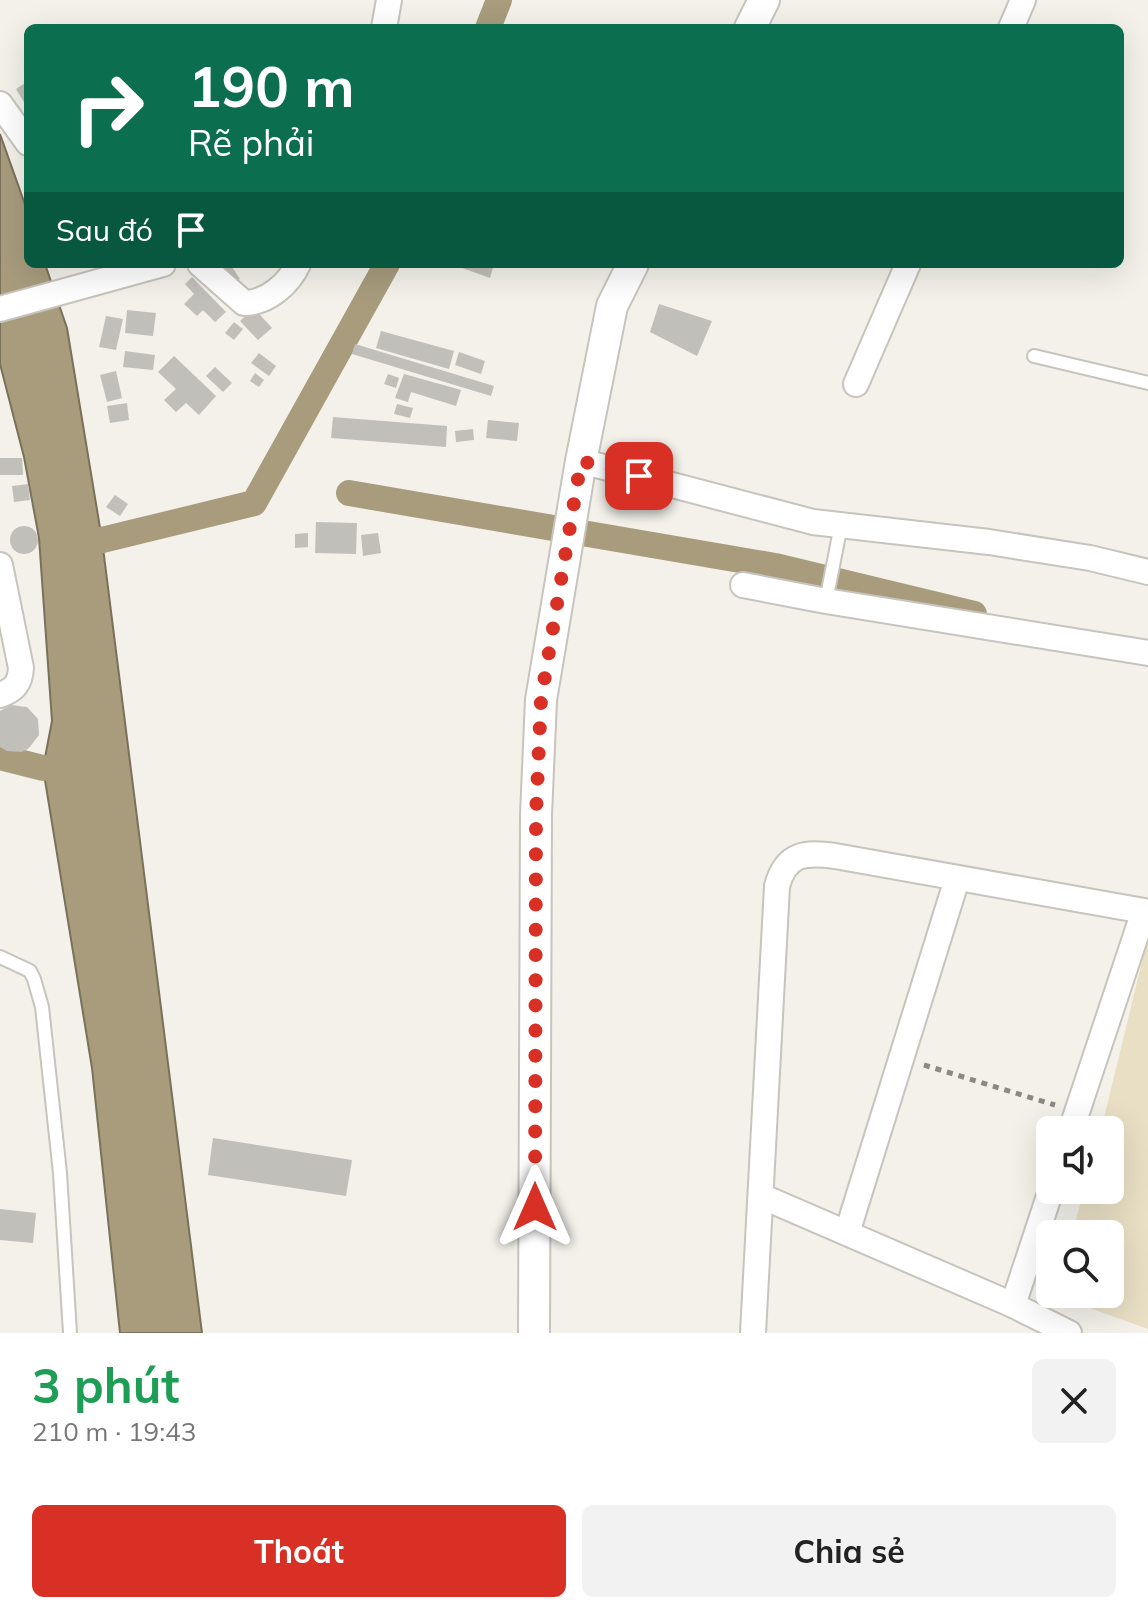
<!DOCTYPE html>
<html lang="vi">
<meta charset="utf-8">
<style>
:root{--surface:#fff;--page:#f2f2f2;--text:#222;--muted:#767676;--accent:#d93025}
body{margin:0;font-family:Mulish,sans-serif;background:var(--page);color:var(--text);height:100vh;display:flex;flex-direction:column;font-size:30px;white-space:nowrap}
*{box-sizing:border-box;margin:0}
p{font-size:26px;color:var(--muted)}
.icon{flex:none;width:44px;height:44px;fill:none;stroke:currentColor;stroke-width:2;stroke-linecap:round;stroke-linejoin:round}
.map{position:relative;height:1333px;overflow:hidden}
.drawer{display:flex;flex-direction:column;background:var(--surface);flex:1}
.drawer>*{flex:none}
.guide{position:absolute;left:24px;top:24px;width:1100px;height:244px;border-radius:12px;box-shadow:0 8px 32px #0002;background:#0b6e4f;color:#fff;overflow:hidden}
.fabs{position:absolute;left:1036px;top:1116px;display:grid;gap:16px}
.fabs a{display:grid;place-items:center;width:88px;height:88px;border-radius:12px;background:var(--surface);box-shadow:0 8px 32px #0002;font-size:40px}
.pin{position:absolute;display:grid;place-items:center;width:68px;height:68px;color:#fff;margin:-34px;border-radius:16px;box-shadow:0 4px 12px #0006}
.me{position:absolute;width:88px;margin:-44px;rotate:0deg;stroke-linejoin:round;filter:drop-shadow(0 0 6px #0008)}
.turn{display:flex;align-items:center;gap:28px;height:168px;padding:0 32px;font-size:36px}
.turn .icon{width:104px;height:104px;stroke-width:2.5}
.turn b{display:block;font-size:56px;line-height:68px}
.then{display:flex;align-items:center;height:76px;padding:0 32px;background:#0003;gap:16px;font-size:30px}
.round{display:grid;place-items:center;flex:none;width:84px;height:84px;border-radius:12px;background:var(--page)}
.head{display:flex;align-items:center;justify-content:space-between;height:136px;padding:0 32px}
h1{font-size:48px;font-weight:700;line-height:60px;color:#1e9e55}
.action{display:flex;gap:16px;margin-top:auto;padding:16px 32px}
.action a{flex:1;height:92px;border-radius:12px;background:var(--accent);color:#fff;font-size:32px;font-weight:700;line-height:92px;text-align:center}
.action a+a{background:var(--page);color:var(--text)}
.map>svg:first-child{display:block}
.green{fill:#e8dfc4}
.water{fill:#a89c7d;stroke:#7a715b;stroke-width:2}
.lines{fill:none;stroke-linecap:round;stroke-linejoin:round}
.canal{stroke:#a89c7d;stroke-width:26}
.building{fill:#c1bfb9}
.service-casing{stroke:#c6c4bd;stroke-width:16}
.minor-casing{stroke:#c6c4bd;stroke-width:28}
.tertiary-casing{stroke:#c6c4bd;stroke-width:34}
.path{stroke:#8a8984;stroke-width:5;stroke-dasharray:6 6;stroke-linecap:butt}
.service{stroke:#fff;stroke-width:12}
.minor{stroke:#fff;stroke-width:24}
.tertiary{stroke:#fff;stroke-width:30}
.route{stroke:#d93025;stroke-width:14;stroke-dasharray:0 25.2}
</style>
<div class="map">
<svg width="1148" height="1333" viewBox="0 0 1148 1333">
<rect width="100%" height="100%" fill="#f3f1ea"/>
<!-- green -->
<polygon class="green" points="1148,937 1148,1329 1070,1301 1066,1294 1110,1294 1110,1234 1072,1234 1084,1190 1110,1190 1110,1130 1101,1130"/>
<!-- water -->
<polygon class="water" points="0,134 28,213 28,264 45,264 67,328 102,540 202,1333 120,1333 92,1068 43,768 52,721 39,538 24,457 0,364"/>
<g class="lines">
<!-- canal -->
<g class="canal">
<polyline points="488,28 499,0"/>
<polyline points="349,493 775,566 974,614"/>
<polyline points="102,540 254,503 387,264"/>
<polyline points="0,757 43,768"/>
</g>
</g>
<!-- building -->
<g class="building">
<polygon points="28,81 28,109 16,89"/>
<polygon points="216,264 230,264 240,279 230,285"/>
<polygon points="451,264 494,264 490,278"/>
<polygon points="192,277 226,312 215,322 203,310 197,316 184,304 194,294 185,284"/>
<polygon points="659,304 712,321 697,356 650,332"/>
<polygon points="254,308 272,328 258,340 240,321"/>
<polygon points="127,310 156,313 153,336 125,333"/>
<polygon points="106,316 123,319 116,350 99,347"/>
<polygon points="234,322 243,329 234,340 225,333"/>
<polygon points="381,331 454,351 449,369 376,348"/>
<polygon points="355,344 494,386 491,396 352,354"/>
<polygon points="125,351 155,355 153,370 123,367"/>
<polygon points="459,352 485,361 481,374 455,365"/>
<polygon points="259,353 276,366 269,376 251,363"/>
<polygon points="174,356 216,396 199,415 186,403 176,412 164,400 176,389 158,372"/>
<polygon points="215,367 232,383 223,392 206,376"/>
<polygon points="116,371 122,398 107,402 100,375"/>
<polygon points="255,373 264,380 259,387 250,381"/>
<polygon points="388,374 399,378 396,388 384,384"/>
<polygon points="404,374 461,390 456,406 411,392 408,402 395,398"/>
<polygon points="127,403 129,420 110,423 107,406"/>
<polygon points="397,404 413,408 410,418 394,414"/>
<polygon points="333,417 447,426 446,447 331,438"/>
<polygon points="488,420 519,423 517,441 486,438"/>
<polygon points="473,429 474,440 456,442 455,431"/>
<polygon points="0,458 22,458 23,475 0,475"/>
<polygon points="28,484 30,500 14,502 12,486"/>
<polygon points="115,495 128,504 120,516 106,507"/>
<polygon points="316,522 357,523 356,554 315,553"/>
<circle cx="24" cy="540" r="14"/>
<polygon points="308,533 308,547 295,548 295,534"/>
<polygon points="378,533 381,553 363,556 361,535"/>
<polygon points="11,705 27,707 38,719 39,735 29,748 22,752 7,751 0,747 0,711"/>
<polygon points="213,1138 352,1160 346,1196 208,1175"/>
<polygon points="0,1209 36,1213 33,1243 0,1240"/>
</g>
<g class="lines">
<!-- service casing -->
<g class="service-casing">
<g id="service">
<polyline points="1034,356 1148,383"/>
<polyline points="826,601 841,525"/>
<polyline points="0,957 30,971 34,979 42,1007 60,1173 70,1333"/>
</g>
</g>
<!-- minor casing -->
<g class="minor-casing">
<g id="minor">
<polyline points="384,28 389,0"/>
<polyline points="1011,28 1023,0"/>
<polyline points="0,104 28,143"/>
<path d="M200 264 244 303C267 303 289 284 298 264"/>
<polyline points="0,309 163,264"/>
<polyline points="856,384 908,264"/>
<polyline points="581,461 813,522 989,542 1090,558 1148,572"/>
<path d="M0 565 21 668C20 684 14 690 0 695"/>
<polyline points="743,585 826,601 1148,653"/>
<polyline points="761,1196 1013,1305 1069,1333"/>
<polyline points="847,1233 957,879"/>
<polyline points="1013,1305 1051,1190"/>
<path d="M753 1333 777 886C786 853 805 852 835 856L1144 911 1071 1130"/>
</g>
</g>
<!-- tertiary casing -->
<g class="tertiary-casing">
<g id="tertiary">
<polyline points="750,28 764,0"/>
<polyline points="534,1333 536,815 541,700 581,461 612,306 633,264"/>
</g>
</g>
<!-- path -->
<polyline class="path" points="924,1065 1055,1105"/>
<!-- service -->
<use href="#service" class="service"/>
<!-- minor -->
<use href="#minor" class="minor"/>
<!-- tertiary -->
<use href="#tertiary" class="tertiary"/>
</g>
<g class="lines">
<!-- route -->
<polyline class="route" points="535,1207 536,815 541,700 581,461 639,476"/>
</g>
</svg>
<div class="fabs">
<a><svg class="icon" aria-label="sound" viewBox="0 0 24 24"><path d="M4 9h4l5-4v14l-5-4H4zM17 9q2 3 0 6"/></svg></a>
<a><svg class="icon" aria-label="search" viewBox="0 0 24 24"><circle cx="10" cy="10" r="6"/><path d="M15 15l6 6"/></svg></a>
</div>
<div class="pin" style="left:639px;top:476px;background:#d93025"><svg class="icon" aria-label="arrive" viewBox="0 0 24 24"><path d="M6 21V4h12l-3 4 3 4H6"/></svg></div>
<svg class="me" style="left:535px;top:1207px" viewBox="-20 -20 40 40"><path d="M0-17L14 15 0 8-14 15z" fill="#d93025" stroke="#fff" stroke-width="4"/></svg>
<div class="guide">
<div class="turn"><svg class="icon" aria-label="right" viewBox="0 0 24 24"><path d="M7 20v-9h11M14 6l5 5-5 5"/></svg><div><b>190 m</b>Rẽ phải</div></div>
<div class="then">Sau đó<svg class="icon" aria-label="arrive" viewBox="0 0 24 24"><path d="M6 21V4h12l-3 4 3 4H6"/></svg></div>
</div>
</div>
<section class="drawer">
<div class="head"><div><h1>3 phút</h1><p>210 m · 19:43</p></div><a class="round"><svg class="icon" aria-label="close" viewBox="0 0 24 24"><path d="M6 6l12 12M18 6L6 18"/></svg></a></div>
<div class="action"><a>Thoát</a><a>Chia sẻ</a></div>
</section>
